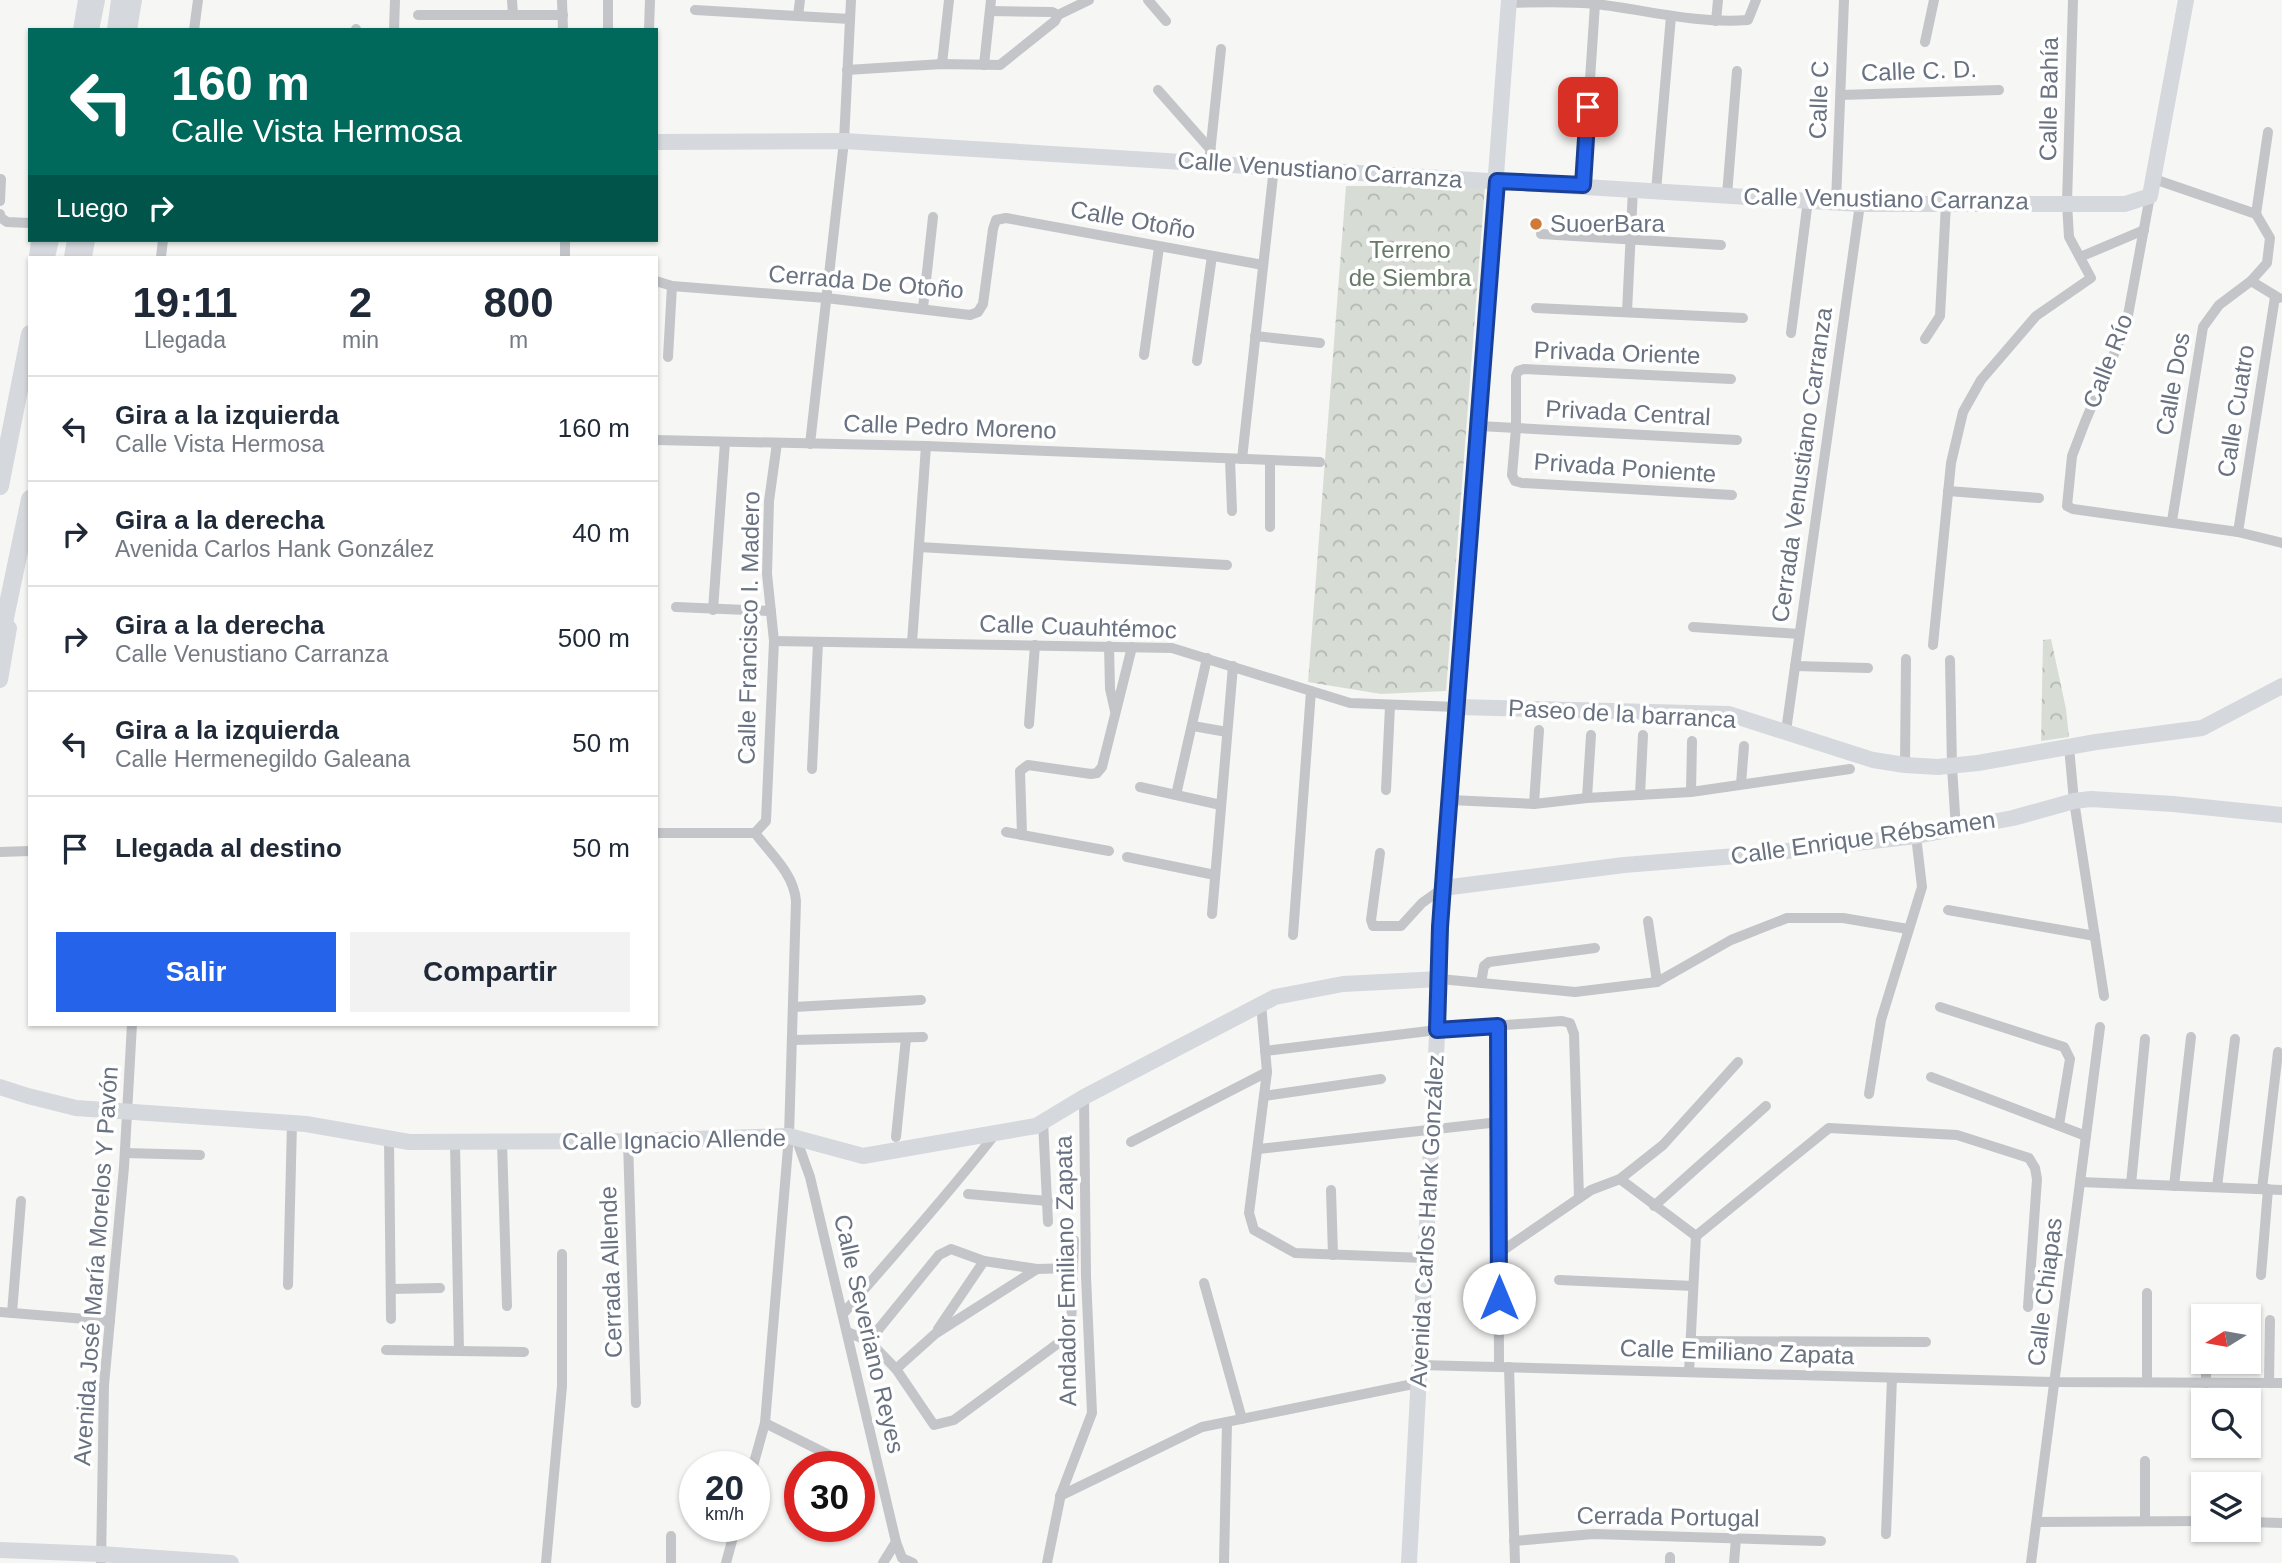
<!DOCTYPE html>
<html lang="es">
<meta charset="utf-8">
<style>
:root{--surface:#fff;--page:#f2f2f3;--text:#1f2937;--muted:#747a83;--line:#e0e1e3;--accent:#2563eb}
body{margin:0;font-family:Arial,sans-serif;background:var(--page);color:var(--text);height:100vh;display:flex;flex-direction:column;font-size:26px;white-space:nowrap}
*{box-sizing:border-box;margin:0}
p{font-size:23px;color:var(--muted)}
.icon{flex:none;width:38px;height:38px;fill:none;stroke:currentColor;stroke-width:2;stroke-linecap:round;stroke-linejoin:round}
.map{position:relative;flex:1;overflow:hidden}
.drawer{position:absolute;left:28px;top:256px;width:630px;height:770px;display:flex;flex-direction:column;background:var(--surface);border-radius:0px;box-shadow:0 2px 5px #0004}
.drawer>*{flex:none}
.hud{position:absolute;left:28px;top:28px;width:630px;height:214px;border-radius:0px;box-shadow:0 2px 5px #0004;background:#00695c;color:#fff;overflow:hidden}
.needle{width:46px;rotate:259deg}
.controls{position:absolute;left:2191px;top:1304px;display:grid;gap:14px}
.controls a{display:grid;place-items:center;width:70px;height:70px;border-radius:0px;background:var(--surface);box-shadow:0 2px 5px #0004;font-size:35px}
.speed{position:absolute;left:679px;top:1451px;display:flex;gap:14px;font-size:35px;font-weight:700;text-align:center}
.speed>*{display:grid;place-content:center;width:91px;height:91px;border-radius:50%;background:var(--surface);box-shadow:0 2px 5px #0004;line-height:1}
.speed small{font-size:18px;font-weight:400}
.speed .limit{border:10px solid #d22;background:#fff;color:#111}
.pin{position:absolute;display:grid;place-items:center;width:60px;height:60px;color:#fff;margin:-30px;border-radius:14px;box-shadow:0 4px 10px #0006}
.me{position:absolute;width:77px;margin:-38px;rotate:0deg;stroke-linejoin:round;filter:drop-shadow(0 0 5px #0008)}
.turn{display:flex;align-items:center;gap:24px;height:147px;padding:0 28px;font-size:32px}
.turn .icon{width:91px;height:91px;stroke-width:2.5}
.turn b{display:block;font-size:49px;line-height:60px}
.then{display:flex;align-items:center;height:66px;padding:0 28px;background:#0003;gap:14px;font-size:26px}
.eta{display:flex;justify-content:space-evenly;align-items:center;height:119px;text-align:center}
.eta b{font-size:42px;font-weight:600;line-height:49px}
.button{display:flex;gap:14px;margin-top:auto;padding:14px 28px}
.button a{flex:1;height:80px;border-radius:0px;background:var(--accent);color:#fff;font-size:28px;font-weight:600;line-height:80px;text-align:center}
.button a+a{background:var(--page);color:var(--text)}
ul{padding:0;list-style:none}
li{display:flex;align-items:center;gap:21px;height:105px;padding:0 28px;border-top:2px solid var(--line)}
li div{flex:1}
li b{display:block;font-size:26px}
li em{font-style:normal}
.map>svg:first-child{display:block}
.park{fill:url(#park-crowns)}
.lines{fill:none;stroke-linecap:round;stroke-linejoin:round}
.street{stroke:#c3c5c8;stroke-width:10}
.secondary{stroke:#d5d8dc;stroke-width:16}
.primary{stroke:#d5d8dc;stroke-width:18}
.route-casing{stroke:#184099;stroke-width:18}
.route{stroke:#2563eb;stroke-width:12}
.poi-dot{fill:#d07a3a;stroke:#fff;stroke-width:2.5}
.labels{text-anchor:middle;stroke-width:7;stroke-linejoin:round;paint-order:stroke}
.street-label{font-size:24px;fill:#697281;stroke:#fff}
.poi-label{font-size:24px;fill:#697281;stroke:#fff;text-anchor:start}
.park-label{font-size:24px;fill:#677967;stroke:#fff}
</style>
<div class="map">
<svg width="2282" height="1563" viewBox="0 0 2282 1563">
<defs>
<pattern id="park-crowns" width="20" height="18" patternUnits="userSpaceOnUse" patternTransform="scale(1.75)"><rect width="20" height="18" fill="#d7ddd5"/><path d="M2 6a3 3 0 1 1 6 0M12 15a3 3 0 1 1 6 0" fill="none" stroke="#b2b8b2"/></pattern>
</defs>
<rect width="100%" height="100%" fill="#f6f6f4"/>
<!-- park -->
<g class="park">
<polygon points="1346,186 1485,186 1446,691 1381,694 1308,682"/>
<polygon points="2051,639 2066,709 2069,737 2041,741 2043,640"/>
</g>
<g class="lines">
<!-- street -->
<g class="street">
<polyline points="512,0 513,15"/>
<polyline points="562,0 563,30"/>
<polyline points="1148,0 1166,21"/>
<path d="M1509 3C1538 2 1567 1 1596 4 1647 10 1696 24 1748 20L1756 0"/>
<polyline points="695,10 850,19"/>
<polyline points="990,11 1052,12 1058,15 1089,0"/>
<polyline points="418,15 563,15"/>
<polyline points="798,16 800,0"/>
<polyline points="1716,21 1718,0"/>
<polyline points="194,30 198,0"/>
<polyline points="356,30 356,29"/>
<polyline points="394,30 395,0"/>
<polyline points="608,30 608,0"/>
<polyline points="649,30 650,0"/>
<polyline points="1925,42 1934,0"/>
<polyline points="942,64 949,0"/>
<polyline points="984,65 991,0"/>
<polyline points="847,70 942,64 1000,65 1055,21 1058,15"/>
<polyline points="1158,90 1211,150"/>
<polyline points="1841,95 1999,90"/>
<polyline points="1209,163 1221,49"/>
<polyline points="2154,179 2256,214 2270,238 2267,263 2251,281 2219,305 2203,327 2172,521"/>
<polyline points="1583,185 1595,4"/>
<polyline points="1656,191 1671,16"/>
<polyline points="1727,195 1737,71"/>
<polyline points="2150,196 2126,326 2085,422 2072,456 2067,506 2073,509 2238,532 2282,543"/>
<polyline points="0,201 1,179"/>
<polyline points="1836,202 1844,0"/>
<polyline points="0,214 1,218 7,222 30,223"/>
<polyline points="2256,214 2268,132"/>
<polyline points="1541,234 1721,245"/>
<polyline points="565,240 565,257"/>
<polyline points="161,257 163,240"/>
<polyline points="2080,257 2144,230"/>
<polyline points="656,281 672,286 826,298 970,315 978,312 983,304 993,229 996,220 1006,218 1263,265"/>
<polyline points="2251,281 2279,298"/>
<polyline points="923,308 933,217"/>
<polyline points="1536,308 1743,318"/>
<polyline points="1627,312 1633,189"/>
<polyline points="1791,333 1808,200"/>
<polyline points="1255,336 1320,343"/>
<polyline points="1925,339 1940,316 1946,204"/>
<polyline points="1144,355 1159,247"/>
<polyline points="668,357 672,286"/>
<polyline points="1197,361 1212,256"/>
<polyline points="1731,379 1524,369 1518,371 1516,376 1516,428 1512,475 1515,481 1522,483 1732,495"/>
<polyline points="1479,426 1737,440"/>
<polyline points="656,440 926,446 1320,462"/>
<polyline points="810,444 844,141 851,0"/>
<polyline points="1230,459 1232,511"/>
<polyline points="1242,459 1274,167"/>
<polyline points="1948,491 2039,498"/>
<polyline points="1270,527 1270,460"/>
<polyline points="2238,532 2275,297"/>
<polyline points="919,547 1227,565"/>
<polyline points="676,607 771,611"/>
<polyline points="713,610 725,442"/>
<polyline points="1693,627 1799,634"/>
<polyline points="774,641 1172,648 1350,703 1457,707"/>
<polyline points="912,643 926,446"/>
<polyline points="1933,645 1951,463 1963,412 1981,380 2036,316 2091,278 2069,237 2067,203 2073,0"/>
<polyline points="1109,646 1110,689 1115,711"/>
<polyline points="1950,660 1952,767 1956,829"/>
<polyline points="1795,666 1868,668"/>
<polyline points="1029,724 1035,645"/>
<polyline points="1193,726 1227,732"/>
<polyline points="1786,731 1860,204"/>
<polyline points="2069,747 2074,801 2104,996"/>
<polyline points="1905,765 1906,659"/>
<polyline points="812,769 818,642"/>
<polyline points="1741,784 1744,746"/>
<polyline points="1140,787 1221,805"/>
<polyline points="1386,790 1390,706"/>
<polyline points="1691,792 1692,741"/>
<polyline points="1176,795 1207,658"/>
<polyline points="1640,795 1643,735"/>
<polyline points="1587,798 1591,735"/>
<polyline points="1450,800 1534,804 1587,798 1691,792 1850,769"/>
<polyline points="1534,804 1539,730"/>
<polyline points="1006,832 1109,851"/>
<polyline points="656,833 755,833"/>
<polyline points="755,833 766,821 774,641 767,574 769,501 777,443"/>
<polyline points="1022,835 1020,771 1028,765 1091,774 1097,773 1102,767 1132,647"/>
<polyline points="0,852 30,851"/>
<polyline points="1380,853 1371,920 1373,926 1401,926 1422,903 1443,888"/>
<polyline points="1127,857 1215,875"/>
<polyline points="1948,910 2095,936"/>
<polyline points="1212,914 1233,666"/>
<polyline points="1648,921 1657,982"/>
<polyline points="1293,935 1311,691"/>
<polyline points="1440,979 1575,992 1657,982 1731,940 1787,918 1843,918 1908,929"/>
<polyline points="1481,983 1484,966 1489,962 1595,948"/>
<polyline points="1261,1004 1267,1072 1249,1213 1254,1230 1295,1253 1424,1258"/>
<polyline points="794,1007 921,1000"/>
<polyline points="1940,1007 2064,1047 2070,1059 2059,1125"/>
<polyline points="1498,1025 1499,1367"/>
<polyline points="793,1040 923,1037"/>
<polyline points="1265,1051 1437,1030 1562,1021 1570,1023 1574,1034 1579,1198"/>
<polyline points="1931,1077 2086,1136"/>
<polyline points="1869,1094 1881,1020 1922,887 1916,836"/>
<polyline points="1264,1096 1381,1079"/>
<polyline points="1043,1121 1048,1222"/>
<polyline points="896,1137 906,1038"/>
<polyline points="796,1138 810,1177 896,1542 902,1558 913,1563"/>
<polyline points="389,1139 391,1319"/>
<polyline points="628,1141 636,1403"/>
<polyline points="502,1142 507,1306"/>
<polyline points="1131,1142 1267,1072"/>
<polyline points="455,1143 459,1351"/>
<polyline points="1259,1149 1499,1122"/>
<polyline points="125,1153 200,1155"/>
<polyline points="1620,1179 1696,1236"/>
<polyline points="2080,1182 2282,1190"/>
<polyline points="2131,1184 2145,1039"/>
<polyline points="2174,1186 2191,1037"/>
<polyline points="2217,1187 2235,1039"/>
<polyline points="2262,1189 2278,1052"/>
<polyline points="1331,1190 1333,1255"/>
<polyline points="968,1194 1048,1201"/>
<polyline points="1654,1206 1766,1106"/>
<polyline points="1696,1236 1829,1128 1957,1135 2029,1158 2035,1168 2037,1179 2028,1307"/>
<polyline points="1499,1253 1591,1190 1620,1179 1663,1145 1738,1062"/>
<polyline points="2261,1275 2268,1189"/>
<polyline points="1559,1280 1693,1286"/>
<polyline points="1204,1283 1242,1419"/>
<polyline points="288,1285 292,1123"/>
<polyline points="391,1289 440,1288"/>
<polyline points="2205,1311 2205,1316"/>
<polyline points="0,1312 110,1321"/>
<polyline points="12,1313 21,1201"/>
<path d="M843 1314C894 1254 948 1195 996 1133"/>
<polyline points="938,1329 984,1261"/>
<polyline points="847,1332 869,1341 896,1369 934,1425 954,1420 1064,1339 1071,1329 1074,1240"/>
<polyline points="869,1341 939,1255 951,1249 984,1261 1037,1269"/>
<polyline points="1690,1341 1926,1342"/>
<polyline points="386,1350 524,1352"/>
<polyline points="2206,1362 2206,1383"/>
<polyline points="1419,1365 2055,1382 2282,1383"/>
<polyline points="1509,1367 1515,1563"/>
<polyline points="896,1369 935,1334 1037,1269 1072,1268"/>
<polyline points="1689,1372 1696,1236"/>
<polyline points="2147,1382 2147,1293"/>
<polyline points="2269,1383 2270,1320"/>
<polyline points="765,1423 851,1466"/>
<polyline points="2145,1461 2145,1520"/>
<path d="M753 1466 765 1423 789 1136 796 901C794 874 771 854 755 833"/>
<polyline points="1060,1496 1202,1427 1418,1383"/>
<polyline points="2037,1522 2203,1521"/>
<polyline points="2249,1522 2282,1523"/>
<polyline points="1886,1534 1892,1378"/>
<polyline points="1514,1541 1593,1534 1821,1541"/>
<polyline points="101,1563 104,1385 124,1167 132,1024"/>
<polyline points="546,1563 562,1386 562,1254"/>
<polyline points="671,1563 671,1536"/>
<polyline points="726,1563 736,1526"/>
<polyline points="883,1563 896,1542"/>
<polyline points="1047,1563 1061,1494 1092,1413 1086,1276 1084,1097"/>
<polyline points="1224,1563 1227,1422"/>
<polyline points="1670,1563 1670,1557"/>
<polyline points="1734,1563 1736,1538"/>
<polyline points="2031,1563 2100,1027"/>
</g>
<!-- secondary -->
<g class="secondary">
<polyline points="81,30 86,0"/>
<polyline points="129,30 134,0"/>
<polyline points="656,142 844,141 1860,204 2125,204 2150,196 2186,0"/>
<polyline points="37,257 39,240"/>
<polyline points="84,257 87,240"/>
<polyline points="0,680 9,628"/>
<polyline points="1457,707 1729,714 1873,760 1905,765 1938,767 1978,763 2096,742 2202,728 2282,686"/>
<polyline points="1443,888 1624,865 1761,854 1916,836 2013,818 2074,801 2091,799 2173,804 2282,815"/>
<polyline points="0,1087 28,1096 76,1108 306,1124 409,1142 628,1141 789,1136 863,1156 1036,1126 1084,1097 1275,997 1343,984 1440,979"/>
<polyline points="0,1550 100,1554 231,1563"/>
<polyline points="1409,1563 1440,979 1440,927 1509,0"/>
</g>
<!-- primary -->
<g class="primary">
<polyline points="90,30 96,0"/>
<polyline points="116,30 120,0"/>
<polyline points="46,257 50,240"/>
<polyline points="73,257 76,240"/>
<polyline points="0,486 30,334"/>
<polyline points="0,642 30,499"/>
</g>
</g>
<g class="lines">
<!-- route casing -->
<g class="route-casing">
<polyline id="route" points="1499,1298 1498,1026 1437,1030 1440,927 1446,844 1497,181 1583,185 1588,107"/>
</g>
<!-- route -->
<use href="#route" class="route"/>
</g>
<!-- markers -->
<circle class="poi-dot" cx="1536" cy="224" r="7"/>
<g class="labels">
<!-- street labels -->
<g class="street-label">
<text transform="translate(1919 71) rotate(-2)" y="8">Calle C. D.</text>
<text transform="translate(2049 99) rotate(-89)" y="8">Calle Bahía</text>
<text transform="translate(1819 100) rotate(-88)" y="8">Calle C</text>
<text transform="translate(1320 170) rotate(4)" y="8">Calle Venustiano Carranza</text>
<text transform="translate(1886 199) rotate(1)" y="8">Calle Venustiano Carranza</text>
<text transform="translate(1133 220) rotate(10)" y="8">Calle Otoño</text>
<text transform="translate(866 282) rotate(5)" y="8">Cerrada De Otoño</text>
<text transform="translate(1617 353) rotate(2)" y="8">Privada Oriente</text>
<text transform="translate(2108 361) rotate(-69)" y="8">Calle Río</text>
<text transform="translate(2173 384) rotate(-80)" y="8">Calle Dos</text>
<text transform="translate(2236 411) rotate(-81)" y="8">Calle Cuatro</text>
<text transform="translate(1628 413) rotate(3)" y="8">Privada Central</text>
<text transform="translate(950 427) rotate(2)" y="8">Calle Pedro Moreno</text>
<text transform="translate(1802 465) rotate(-82)" y="8">Cerrada Venustiano Carranza</text>
<text transform="translate(1625 468) rotate(4)" y="8">Privada Poniente</text>
<text transform="translate(1078 627) rotate(2)" y="8">Calle Cuauhtémoc</text>
<text transform="translate(749 628) rotate(-89)" y="8">Calle Francisco I. Madero</text>
<text transform="translate(1622 714) rotate(3)" y="8">Paseo de la barranca</text>
<text transform="translate(1863 838) rotate(-8)" y="8">Calle Enrique Rébsamen</text>
<text transform="translate(674 1140) rotate(-1)" y="8">Calle Ignacio Allende</text>
<text transform="translate(1427 1221) rotate(-87)" y="8">Avenida Carlos Hank González</text>
<text transform="translate(96 1266) rotate(-86)" y="8">Avenida José María Morelos Y Pavón</text>
<text transform="translate(1066 1271) rotate(-91)" y="8">Andador Emiliano Zapata</text>
<text transform="translate(611 1272) rotate(-92)" y="8">Cerrada Allende</text>
<text transform="translate(2045 1292) rotate(-83)" y="8">Calle Chiapas</text>
<text transform="translate(869 1334) rotate(77)" y="8">Calle Severiano Reyes</text>
<text transform="translate(1737 1352) rotate(2)" y="8">Calle Emiliano Zapata</text>
<text transform="translate(1668 1517) rotate(1)" y="8">Cerrada Portugal</text>
</g>
<!-- poi labels -->
<g class="poi-label">
<text x="1550" y="232">SuoerBara</text>
</g>
<!-- park labels -->
<g class="park-label">
<text x="1410" y="258">Terreno<tspan x="1410" dy="28">de Siembra</tspan></text>
</g>
</g>
</svg>
<div class="controls">
<a><svg class="needle" viewBox="-14 -14 28 28"><path d="M0-13l5 13h-10z" fill="#e53935"/><path d="M0 13l5-13h-10z" fill="#747a83"/></svg></a>
<a><svg class="icon" aria-label="search" viewBox="0 0 24 24"><circle cx="10" cy="10" r="6"/><path d="M15 15l6 6"/></svg></a>
<a><svg class="icon" aria-label="layers" viewBox="0 0 24 24"><path d="M12 4l9 5-9 5-9-5zM3 14l9 5 9-5"/></svg></a>
</div>
<div class="speed"><div>20<small>km/h</small></div><div class="limit">30</div></div>
<div class="pin" style="left:1588px;top:107px;background:#d93025"><svg class="icon" aria-label="arrive" viewBox="0 0 24 24"><path d="M6 21V4h12l-3 4 3 4H6"/></svg></div>
<svg class="me" style="left:1499px;top:1298px" viewBox="-20 -20 40 40"><circle r="19" fill="#fff"/><path d="M0-13L10 11 0 6-10 11z" fill="#2563eb"/></svg>
<div class="hud">
<div class="turn"><svg class="icon" aria-label="left" viewBox="0 0 24 24"><path d="M17 20v-9H6M10 6l-5 5 5 5"/></svg><div><b>160 m</b>Calle Vista Hermosa</div></div>
<div class="then">Luego<svg class="icon" aria-label="right" viewBox="0 0 24 24"><path d="M7 20v-9h11M14 6l5 5-5 5"/></svg></div>
</div>
<section class="drawer">
<div class="eta">
<div><b>19:11</b><p>Llegada</p></div>
<div><b>2</b><p>min</p></div>
<div><b>800</b><p>m</p></div>
</div>
<ul>
<li><svg class="icon" aria-label="left" viewBox="0 0 24 24"><path d="M17 20v-9H6M10 6l-5 5 5 5"/></svg><div><b>Gira a la izquierda</b><p>Calle Vista Hermosa</p></div><em>160 m</em></li>
<li><svg class="icon" aria-label="right" viewBox="0 0 24 24"><path d="M7 20v-9h11M14 6l5 5-5 5"/></svg><div><b>Gira a la derecha</b><p>Avenida Carlos Hank González</p></div><em>40 m</em></li>
<li><svg class="icon" aria-label="right" viewBox="0 0 24 24"><path d="M7 20v-9h11M14 6l5 5-5 5"/></svg><div><b>Gira a la derecha</b><p>Calle Venustiano Carranza</p></div><em>500 m</em></li>
<li><svg class="icon" aria-label="left" viewBox="0 0 24 24"><path d="M17 20v-9H6M10 6l-5 5 5 5"/></svg><div><b>Gira a la izquierda</b><p>Calle Hermenegildo Galeana</p></div><em>50 m</em></li>
<li><svg class="icon" aria-label="arrive" viewBox="0 0 24 24"><path d="M6 21V4h12l-3 4 3 4H6"/></svg><div><b>Llegada al destino</b></div><em>50 m</em></li>
</ul>
<div class="button"><a>Salir</a><a>Compartir</a></div>
</section>
</div>
